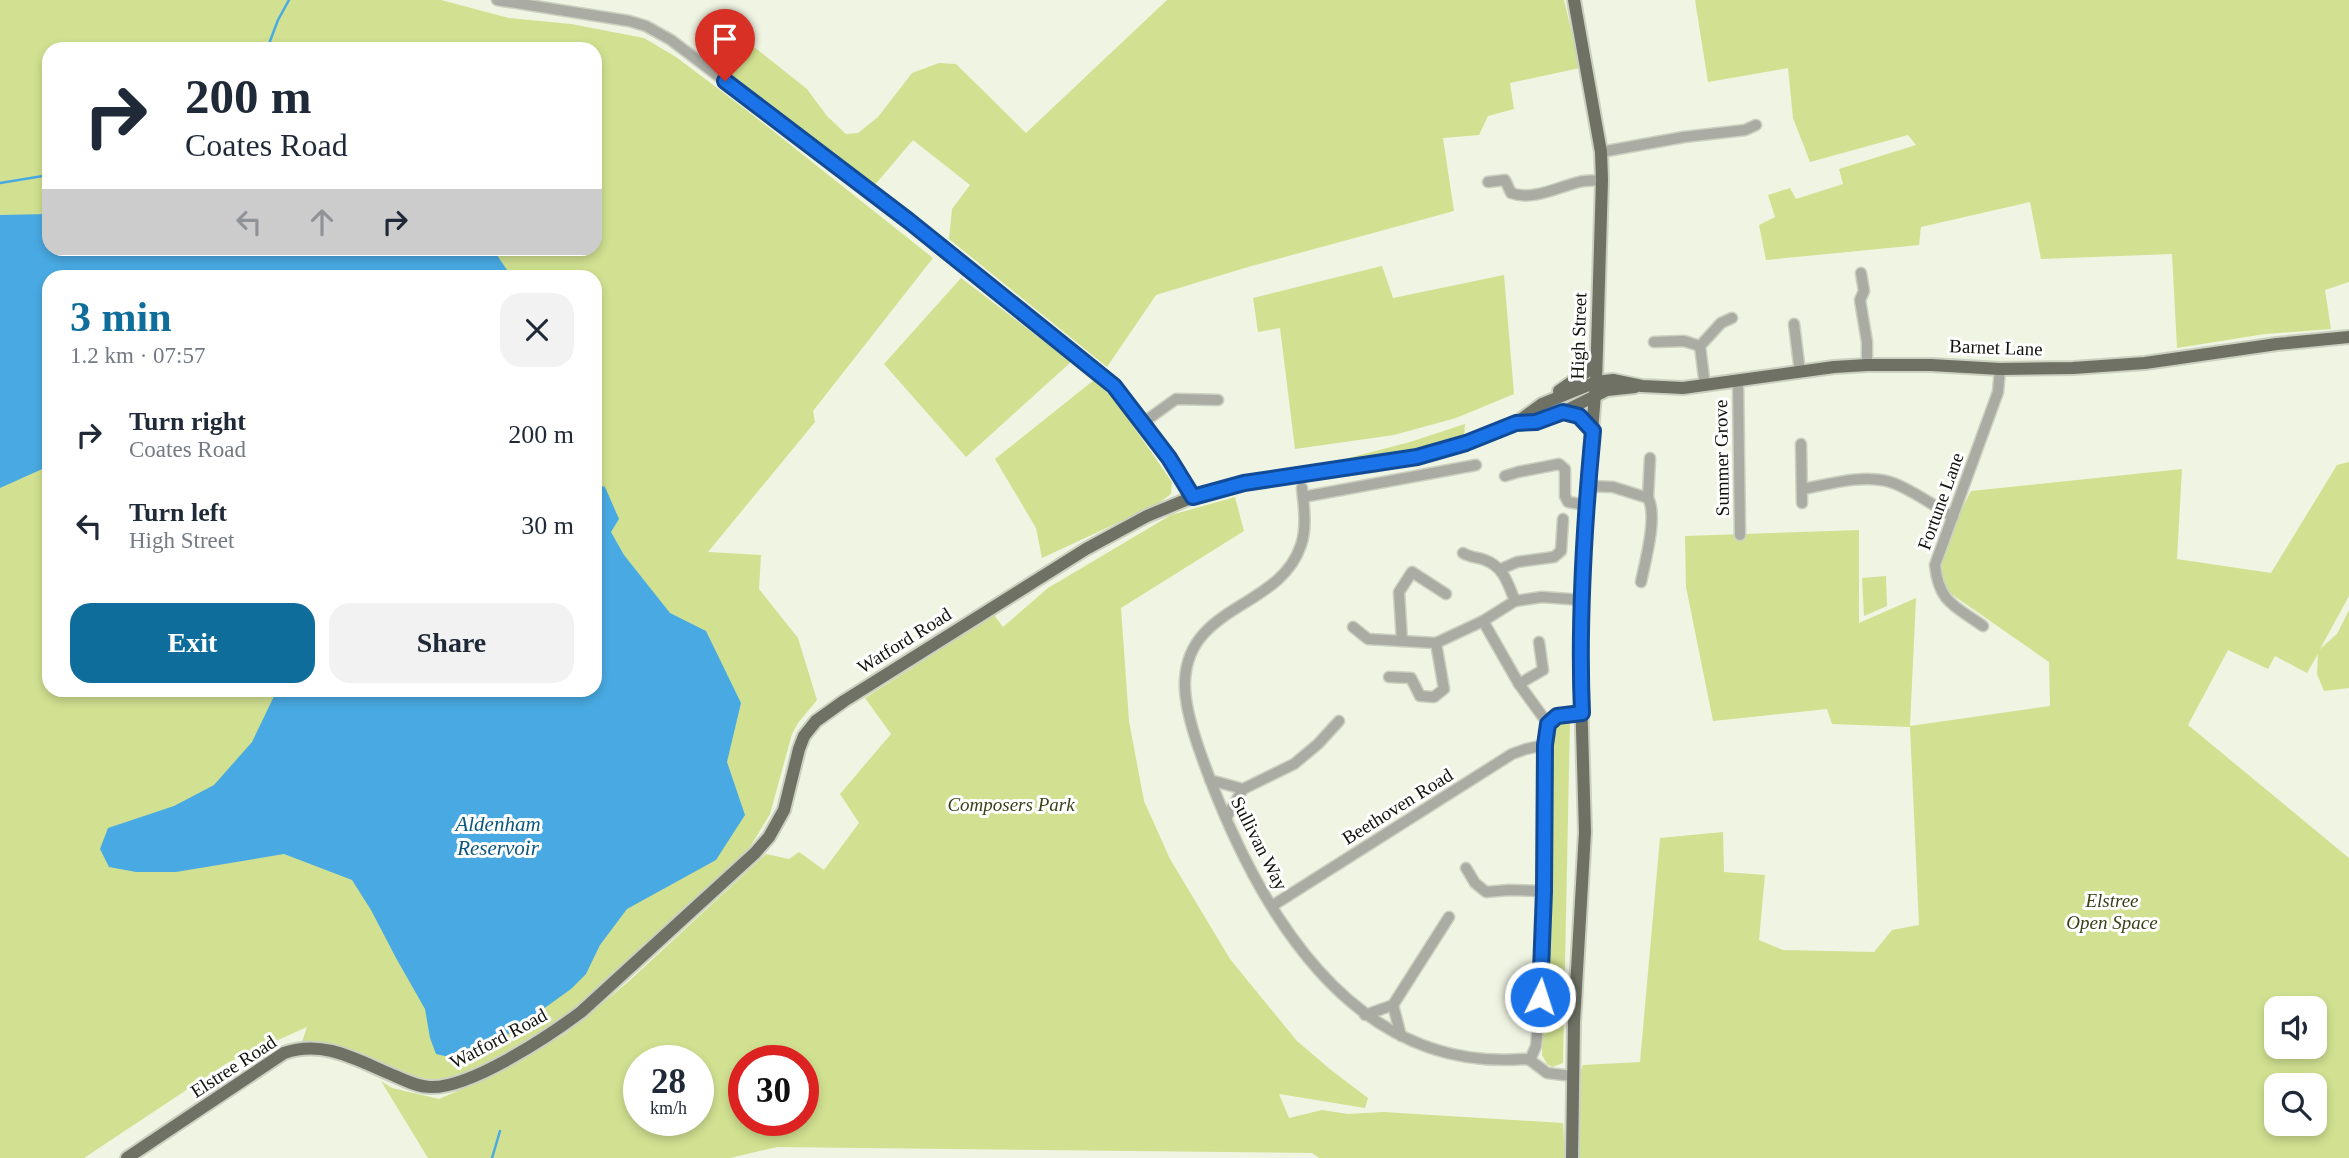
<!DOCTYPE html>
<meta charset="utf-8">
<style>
:root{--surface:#fff;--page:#f2f2f3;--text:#1f2937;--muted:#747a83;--accent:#0e6d9b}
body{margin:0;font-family:"Times New Roman",serif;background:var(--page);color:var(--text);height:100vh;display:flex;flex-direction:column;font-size:26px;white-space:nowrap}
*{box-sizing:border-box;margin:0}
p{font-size:23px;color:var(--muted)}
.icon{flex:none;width:38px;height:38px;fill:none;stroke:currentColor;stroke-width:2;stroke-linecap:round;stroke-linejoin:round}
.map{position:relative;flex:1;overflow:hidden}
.sheet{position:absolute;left:42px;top:270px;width:560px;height:427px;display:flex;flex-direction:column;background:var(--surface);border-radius:21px;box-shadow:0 4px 10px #0003}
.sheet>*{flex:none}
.banner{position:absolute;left:42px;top:42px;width:560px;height:214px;border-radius:21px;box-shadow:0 4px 10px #0003;background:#fff;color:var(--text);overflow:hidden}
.controls{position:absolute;left:2264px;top:996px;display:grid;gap:14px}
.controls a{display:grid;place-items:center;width:63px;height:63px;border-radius:14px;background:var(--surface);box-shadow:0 4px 10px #0003;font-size:35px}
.speed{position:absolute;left:623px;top:1045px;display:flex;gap:14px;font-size:35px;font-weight:700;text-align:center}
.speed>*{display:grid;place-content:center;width:91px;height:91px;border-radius:50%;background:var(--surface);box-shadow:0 4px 10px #0003;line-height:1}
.speed small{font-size:18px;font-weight:400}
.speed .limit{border:10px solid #d22;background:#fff;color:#111}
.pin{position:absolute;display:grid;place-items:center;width:60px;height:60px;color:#fff;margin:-72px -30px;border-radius:50% 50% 50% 0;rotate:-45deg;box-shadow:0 0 7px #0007}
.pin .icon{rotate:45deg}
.me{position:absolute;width:77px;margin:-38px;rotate:4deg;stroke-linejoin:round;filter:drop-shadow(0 0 5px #0008)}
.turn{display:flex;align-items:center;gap:24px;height:147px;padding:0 28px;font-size:32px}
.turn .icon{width:91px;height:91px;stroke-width:2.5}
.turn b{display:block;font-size:49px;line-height:60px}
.lanes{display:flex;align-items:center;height:66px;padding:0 28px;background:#0003;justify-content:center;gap:35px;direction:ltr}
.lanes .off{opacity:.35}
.round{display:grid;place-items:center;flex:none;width:74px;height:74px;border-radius:21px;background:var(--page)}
.headline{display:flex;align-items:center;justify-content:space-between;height:119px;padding:0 28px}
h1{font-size:42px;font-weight:700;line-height:52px;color:var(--accent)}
.button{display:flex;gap:14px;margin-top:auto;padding:14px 28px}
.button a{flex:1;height:80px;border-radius:21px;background:var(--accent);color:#fff;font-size:28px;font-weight:700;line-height:80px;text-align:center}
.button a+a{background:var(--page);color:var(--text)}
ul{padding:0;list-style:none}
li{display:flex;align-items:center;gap:21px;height:91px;padding:0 28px}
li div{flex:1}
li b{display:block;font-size:26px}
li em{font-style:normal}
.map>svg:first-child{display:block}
.green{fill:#d1e191;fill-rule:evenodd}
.water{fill:#49aae3}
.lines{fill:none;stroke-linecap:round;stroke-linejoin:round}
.stream{stroke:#49aae3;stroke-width:2.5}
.minor-casing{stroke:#ccd0c0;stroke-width:13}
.major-casing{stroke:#ccd0c0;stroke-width:16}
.minor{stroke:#aaaca4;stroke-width:10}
.major{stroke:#6e7164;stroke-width:12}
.route-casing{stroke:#114b97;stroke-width:18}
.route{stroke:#1a73e8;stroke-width:12}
.labels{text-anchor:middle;stroke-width:6;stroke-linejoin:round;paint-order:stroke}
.street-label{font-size:19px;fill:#11120c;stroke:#fff}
.park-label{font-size:19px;font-style:italic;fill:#3a4119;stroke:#fff}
.water-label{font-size:21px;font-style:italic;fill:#0b577d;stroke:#fff}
</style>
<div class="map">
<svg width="2349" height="1158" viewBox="0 0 2349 1158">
<rect width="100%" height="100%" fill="#f0f4e2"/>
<!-- green -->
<g class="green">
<path d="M0 0H441L509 18 571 24 644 38 676 57 749 112 933 258 813 411 815 422 708 552 761 555 759 589 798 638 817 700 798 723 792 734 770 814 747 852 600 990 554 1027 491 1062 453 1080 424 1082 330 1045 302 1042 307 1027 227 1063 84 1158H0ZM49 49H595V248H49ZM49 276H595V690H49Z"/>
<polygon points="1167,0 1564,0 1580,68 1510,83 1514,109 1488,116 1479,135 1443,138 1454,211 1248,267 1156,295 1107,367 949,239 952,209 970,185 913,140 874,186 696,47 716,34 734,31 807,89 827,116 846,134 858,133 878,117 912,73 939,63 956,64 1026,133"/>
<polygon points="1695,0 2349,0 2349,282 2325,290 2331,329 2265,334 2177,348 2172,254 2041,259 2030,202 1921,227 1919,245 1766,260 1759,225 1775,217 1768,195 1790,188 1796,199 1843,184 1839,169 1916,145 1908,135 1810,162 1793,118 1788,68 1708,82"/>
<polygon points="1382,266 1393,298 1504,275 1514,394 1456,418 1394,435 1295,449 1280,328 1258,332 1253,298"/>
<polygon points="961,278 1071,362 966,457 884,364"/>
<polygon points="1094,380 1115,400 1172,482 1171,494 1156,505 1042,558 1036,528 995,459"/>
<path d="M1465 424 1464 438C1422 451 1381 461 1337 461L1410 442Z"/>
<path d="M2349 462V596L2320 649 2337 634 2349 610V688L2324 691 2317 674 2318 654 2307 673 2275 656 2268 669 2228 650 2188 725 2349 858V1158H1578L1580 1121 1577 1080 1583 1065 1640 1062 1660 838 1723 832 1724 872 1765 875 1759 940 1783 950 1874 952 1892 930 1919 925 1910 727 1832 724 1827 709 1713 721 1686 587 1685 536 1859 530V623L1916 598 1910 726 2050 706 2049 662 1947 591C1928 560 1957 519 1971 491L2182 469 2177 559 2271 573 2337 465ZM2277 1008H2315V1046H2277ZM2277 1085H2315V1124H2277Z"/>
<path d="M1235 497 1244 531 1121 608 1129 721 1144 801 1170 859 1230 959 1297 1041 1331 1070 1368 1098 1365 1108 1279 1094 1289 1118 1322 1110 1348 1114 1383 1112 1563 1123 1565 1158H1319L1312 1153 777 1147 730 1158H428L381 1081 392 1088 439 1099 485 1079 565 1034 628 982 766 854 789 859 799 852 824 870 859 823 840 794 891 734 865 698 994 615 1003 627 1048 588 1171 515ZM639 1060H698V1120H639ZM744 1060H803V1120H744Z"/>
<polygon points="1886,576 1887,606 1864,616 1862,578"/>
<polygon points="1570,720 1563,1063 1552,1067 1547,1064 1542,1055 1549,738 1553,727"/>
</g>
<!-- water -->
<g class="water">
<polygon points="49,214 49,248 493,249 511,276 49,276 49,466 0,488 0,215"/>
<polygon points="599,485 605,487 619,519 611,532 624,555 670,613 706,631 741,703 727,762 745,815 716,860 627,909 600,945 586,974 571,989 496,1043 472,1053 449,1057 436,1054 430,1038 425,1009 396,958 371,910 352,880 284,854 176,872 136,872 109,867 100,849 108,828 174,806 214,785 252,742 277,690 595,690 595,486"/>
</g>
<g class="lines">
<!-- stream -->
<g class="stream">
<polyline points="267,49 278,20 289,0"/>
<polyline points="0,183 49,175"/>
<polyline points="492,1158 500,1131"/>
</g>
<!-- minor casing -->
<g class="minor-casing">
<g id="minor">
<polyline points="497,0 629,21 646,26 671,40 909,221 1114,386 1169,458 1193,497"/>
<polyline points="1601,152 1684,137 1745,130 1756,125"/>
<path d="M1488 182 1505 180 1511 193C1533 201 1558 187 1579 182 1586 180 1594 181 1602 180"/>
<polyline points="1861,273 1864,291 1860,300 1867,342 1867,365"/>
<polyline points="1794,324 1800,372"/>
<polyline points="1654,342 1684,341 1700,346"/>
<polyline points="1738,382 1740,535"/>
<polyline points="1705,386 1700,346 1721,323 1732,318"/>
<polyline points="1144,422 1176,399 1218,400"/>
<polyline points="1801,444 1802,503"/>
<polyline points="1505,476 1518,472 1559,464 1565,469 1565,496 1568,502 1586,505"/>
<path d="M1588 486 1613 487 1648 498C1658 516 1645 562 1641 582"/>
<path d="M1302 488C1304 507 1307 527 1301 545 1280 609 1189 604 1185 680 1183 713 1205 766 1217 797 1271 930 1363 1072 1524 1059L1530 1060 1547 1073 1572 1076"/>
<path d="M1803 489C1830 484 1863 474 1890 482 1908 487 1936 507 1953 517"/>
<polyline points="1303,497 1476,465"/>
<polyline points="1648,498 1650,458"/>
<path d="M1463 553C1471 558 1477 557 1485 560 1504 567 1508 584 1515 601"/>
<polyline points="1501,569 1517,562 1554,557 1561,551 1563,519"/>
<polyline points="1483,621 1519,684 1543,717"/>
<path d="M1983 626C1955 606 1939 603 1935 565L1998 392 2000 369"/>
<polyline points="1353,627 1368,639 1436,643 1483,621 1515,601 1542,597 1582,600"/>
<polyline points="1402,641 1399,592 1412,572 1446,594"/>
<polyline points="1389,677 1411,678 1420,696 1434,697 1444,689 1436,643"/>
<polyline points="1519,684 1543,670 1539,642"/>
<polyline points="1210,780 1243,789"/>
<polyline points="1226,818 1243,789 1294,764 1318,744 1339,721"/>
<polyline points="1466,868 1475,883 1486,892 1509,890 1544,891"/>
<polyline points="1272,906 1512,754 1526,749 1545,745"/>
<polyline points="1393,1005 1401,1036"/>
<polyline points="1365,1015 1393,1005 1449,917"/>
<polyline points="1530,1060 1536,1046 1543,972 1545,745 1548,724 1557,716 1582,713"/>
</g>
</g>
<!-- major casing -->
<g class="major-casing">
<g id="major">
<polyline points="1559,391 1596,365"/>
<polyline points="1563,412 1579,416 1593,431"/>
<polyline points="1517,423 1536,422 1563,412 1607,390 1635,387"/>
<path d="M127 1158 284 1053C325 1039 358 1061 395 1076 406 1081 419 1087 431 1087 471 1088 549 1036 581 1012L755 853 769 837 784 810 799 749 804 736 816 721 844 701 1086 549 1147 516 1193 497 1244 483 1379 464 1417 457 1466 443 1516 423 1542 404 1596 382 1613 380 1642 386 1683 388 1834 367 1867 365H1931L2000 369 2073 368 2145 363 2277 344 2349 337"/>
<polyline points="1572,1158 1574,1022 1585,832 1580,660 1582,600 1586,505 1596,382 1602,180 1601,152 1574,0"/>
</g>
</g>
<!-- minor -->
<use href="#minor" class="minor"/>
<!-- major -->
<use href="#major" class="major"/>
</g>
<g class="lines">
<!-- route casing -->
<g class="route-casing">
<path id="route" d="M725 81 909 221 1114 386 1169 458 1193 497 1244 483 1417 457 1466 443 1516 423 1536 422 1563 412 1579 416 1593 431C1584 525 1578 619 1582 713L1557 716 1548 724 1545 745 1544 891 1540 997"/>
</g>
<!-- route -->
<use href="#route" class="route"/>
</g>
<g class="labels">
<!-- street labels -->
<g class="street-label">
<text transform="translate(1578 336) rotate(-88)" y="7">High Street</text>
<text transform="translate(1996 347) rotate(2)" y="7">Barnet Lane</text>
<text transform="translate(1721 458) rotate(-91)" y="7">Summer Grove</text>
<text transform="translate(1940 501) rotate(-70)" y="7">Fortune Lane</text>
<text transform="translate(904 640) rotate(-32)" y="7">Watford Road</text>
<text transform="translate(1397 806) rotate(-32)" y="7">Beethoven Road</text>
<text transform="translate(1260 843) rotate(63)" y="7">Sullivan Way</text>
<text transform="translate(498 1038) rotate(-28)" y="7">Watford Road</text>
<text transform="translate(233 1066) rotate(-33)" y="7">Elstree Road</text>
</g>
<!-- park labels -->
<g class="park-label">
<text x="1011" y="811">Composers Park</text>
<text x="2112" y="907">Elstree<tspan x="2112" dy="22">Open Space</tspan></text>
</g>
<!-- water labels -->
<g class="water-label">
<text x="498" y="831">Aldenham<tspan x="498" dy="24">Reservoir</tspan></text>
</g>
</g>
</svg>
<div class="controls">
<a><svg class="icon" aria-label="sound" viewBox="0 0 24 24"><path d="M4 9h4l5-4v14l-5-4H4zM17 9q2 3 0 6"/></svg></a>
<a><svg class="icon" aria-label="search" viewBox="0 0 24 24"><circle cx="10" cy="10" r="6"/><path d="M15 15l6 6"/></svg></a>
</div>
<div class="speed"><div>28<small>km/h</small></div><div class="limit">30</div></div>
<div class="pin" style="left:725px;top:81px;background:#d93025"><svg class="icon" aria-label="arrive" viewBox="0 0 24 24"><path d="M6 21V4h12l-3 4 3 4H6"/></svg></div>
<svg class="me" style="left:1540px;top:997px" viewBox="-20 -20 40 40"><circle r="17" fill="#1a73e8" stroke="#fff" stroke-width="3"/><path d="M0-11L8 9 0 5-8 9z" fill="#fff"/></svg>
<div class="banner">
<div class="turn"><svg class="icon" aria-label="right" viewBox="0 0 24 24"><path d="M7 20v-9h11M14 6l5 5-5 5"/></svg><div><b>200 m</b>Coates Road</div></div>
<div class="lanes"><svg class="icon off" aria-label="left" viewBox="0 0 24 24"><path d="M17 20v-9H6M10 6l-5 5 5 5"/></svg><svg class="icon off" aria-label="ahead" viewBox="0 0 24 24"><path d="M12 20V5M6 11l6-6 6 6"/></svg><svg class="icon" aria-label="right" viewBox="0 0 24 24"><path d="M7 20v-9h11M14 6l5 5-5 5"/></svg></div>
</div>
<section class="sheet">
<div class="headline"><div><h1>3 min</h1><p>1.2 km · 07:57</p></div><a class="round"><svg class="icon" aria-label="close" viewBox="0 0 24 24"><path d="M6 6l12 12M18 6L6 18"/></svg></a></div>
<ul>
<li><svg class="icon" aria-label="right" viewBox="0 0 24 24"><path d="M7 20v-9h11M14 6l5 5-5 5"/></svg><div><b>Turn right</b><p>Coates Road</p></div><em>200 m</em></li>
<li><svg class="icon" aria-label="left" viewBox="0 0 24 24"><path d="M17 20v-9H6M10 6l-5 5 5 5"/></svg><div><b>Turn left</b><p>High Street</p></div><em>30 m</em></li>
</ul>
<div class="button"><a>Exit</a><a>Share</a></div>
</section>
</div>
